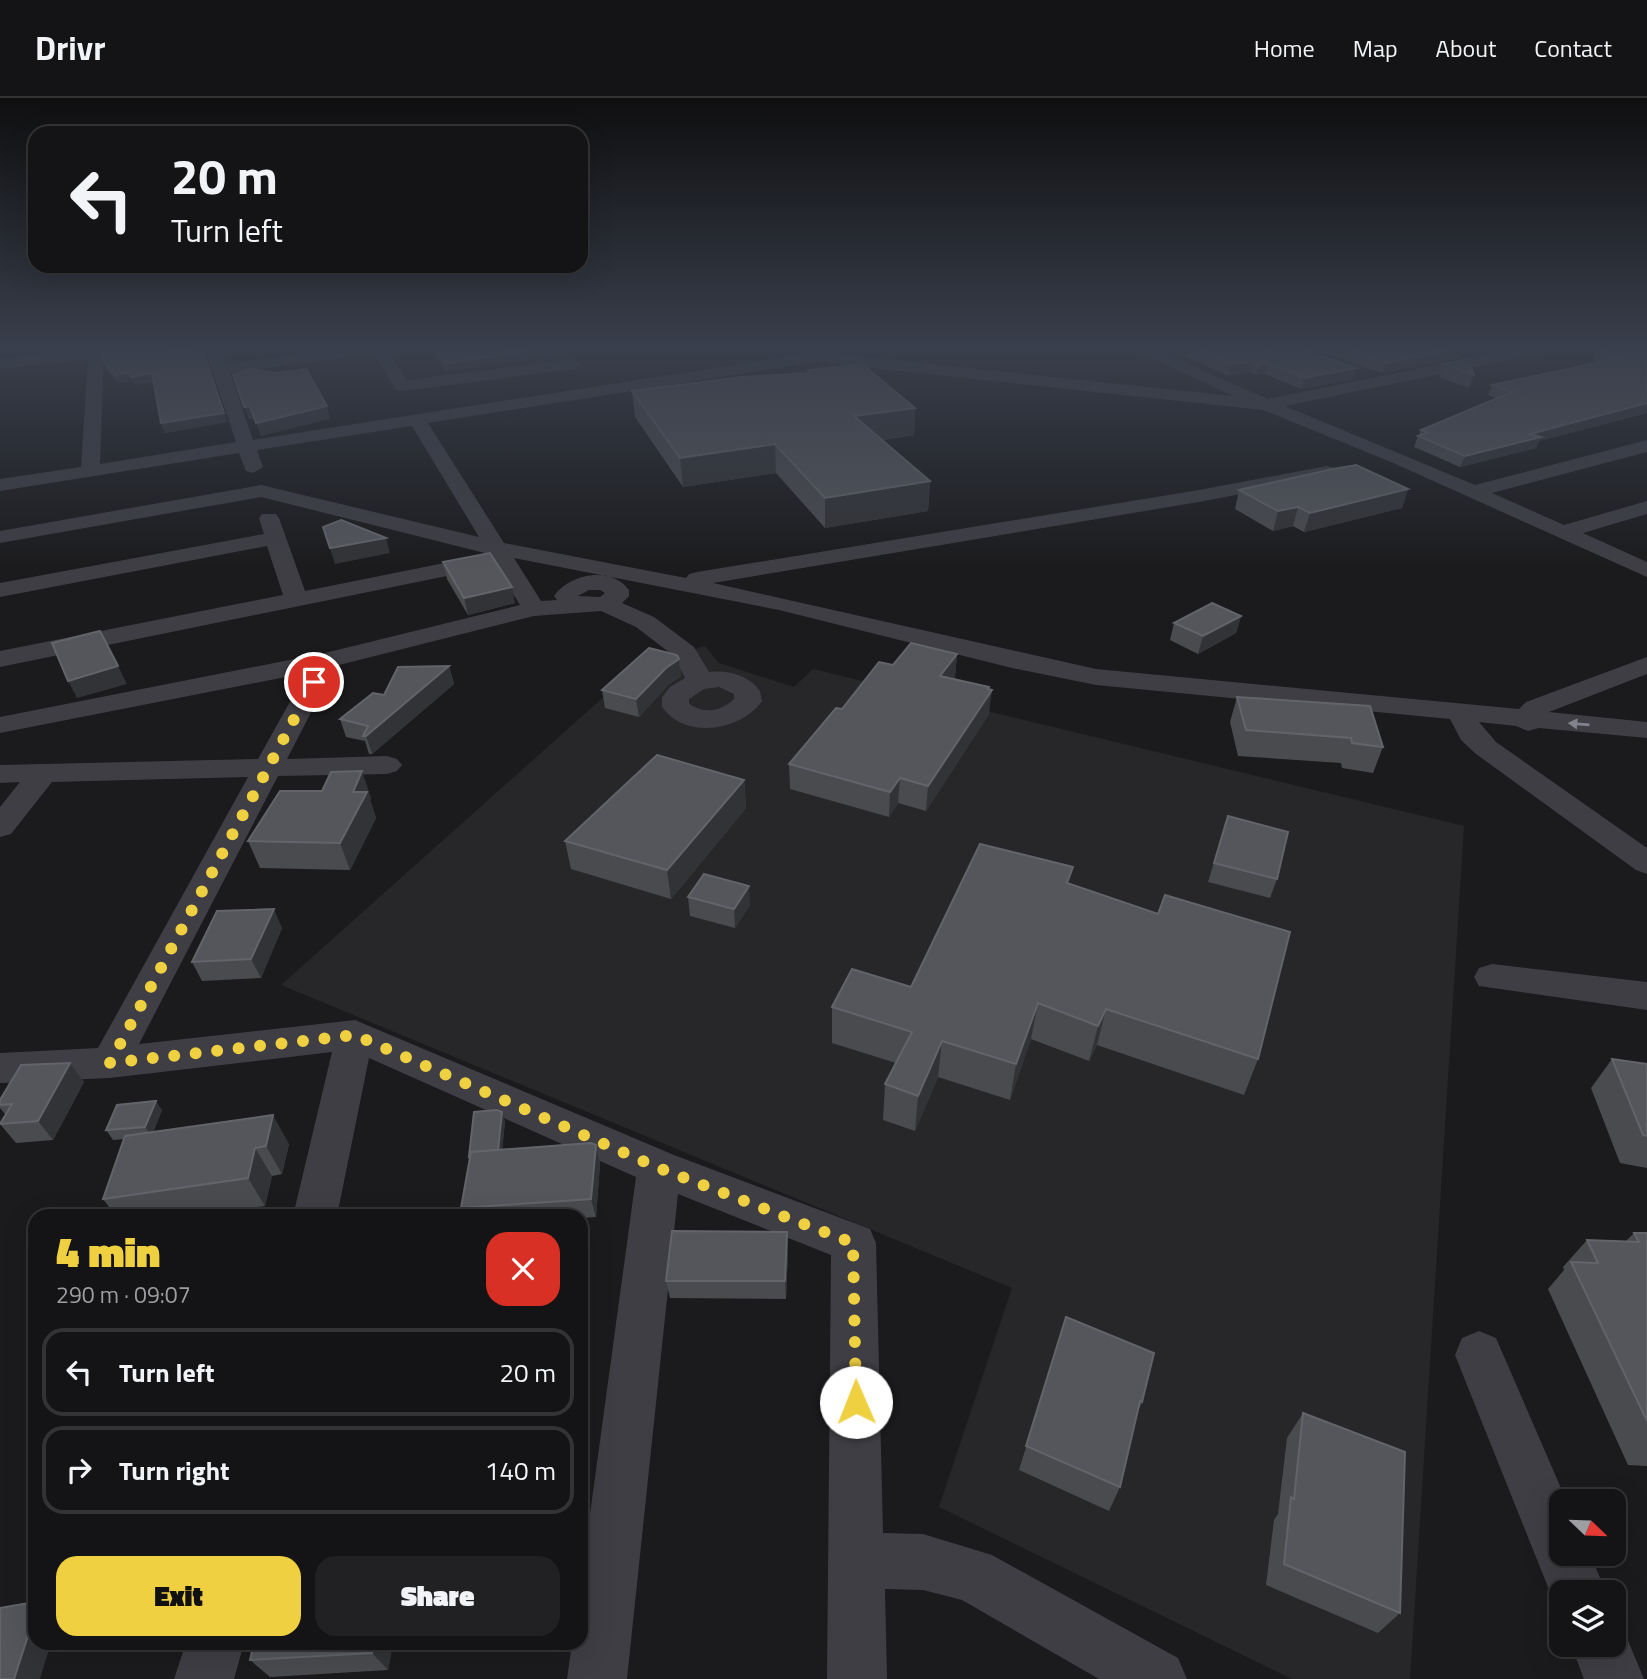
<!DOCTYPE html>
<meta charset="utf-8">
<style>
:root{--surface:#141416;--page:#212123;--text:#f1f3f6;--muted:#9d9ea1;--line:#333335;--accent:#efd040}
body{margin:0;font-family:"Titillium Web",sans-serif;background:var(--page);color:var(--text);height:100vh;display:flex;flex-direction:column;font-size:26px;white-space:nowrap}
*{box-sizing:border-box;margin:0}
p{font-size:23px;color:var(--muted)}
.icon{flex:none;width:38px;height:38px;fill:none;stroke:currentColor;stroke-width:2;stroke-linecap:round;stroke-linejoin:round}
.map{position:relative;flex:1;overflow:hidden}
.sheet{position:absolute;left:28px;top:1111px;width:560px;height:441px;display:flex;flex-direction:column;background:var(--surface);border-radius:21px;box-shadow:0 7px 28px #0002,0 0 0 2px var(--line)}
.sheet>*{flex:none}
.banner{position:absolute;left:28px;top:28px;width:560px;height:147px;border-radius:21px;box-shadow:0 7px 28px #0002,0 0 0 2px var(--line);background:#141416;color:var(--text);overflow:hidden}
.needle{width:46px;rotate:113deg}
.buttons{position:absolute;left:1549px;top:1391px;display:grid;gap:14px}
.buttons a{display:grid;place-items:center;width:77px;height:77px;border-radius:14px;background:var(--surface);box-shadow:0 7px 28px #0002,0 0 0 2px var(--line);font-size:35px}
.pin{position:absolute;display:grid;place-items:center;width:60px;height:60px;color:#fff;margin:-30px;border:4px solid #fff;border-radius:50%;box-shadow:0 2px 7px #0007}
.me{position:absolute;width:77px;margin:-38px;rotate:359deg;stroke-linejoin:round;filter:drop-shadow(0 0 5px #0008)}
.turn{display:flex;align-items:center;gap:24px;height:147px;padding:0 28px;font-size:32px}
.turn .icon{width:91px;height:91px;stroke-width:2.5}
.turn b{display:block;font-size:49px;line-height:60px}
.round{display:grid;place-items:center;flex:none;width:74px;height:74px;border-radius:21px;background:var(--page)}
.overview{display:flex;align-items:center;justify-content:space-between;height:119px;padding:0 28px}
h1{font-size:42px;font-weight:800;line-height:52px;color:var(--accent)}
.cta{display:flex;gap:14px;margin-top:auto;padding:14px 28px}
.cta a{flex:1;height:80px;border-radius:21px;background:var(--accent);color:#111;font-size:28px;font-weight:800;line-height:80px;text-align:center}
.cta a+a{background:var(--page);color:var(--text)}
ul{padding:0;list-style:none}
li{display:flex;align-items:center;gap:21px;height:88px;margin:0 14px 10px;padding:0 14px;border:4px solid var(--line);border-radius:21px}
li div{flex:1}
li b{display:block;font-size:26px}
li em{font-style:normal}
header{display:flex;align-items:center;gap:42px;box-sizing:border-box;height:98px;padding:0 35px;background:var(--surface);border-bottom:2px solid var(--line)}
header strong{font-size:33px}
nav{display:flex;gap:38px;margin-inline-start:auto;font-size:24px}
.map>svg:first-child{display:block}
.built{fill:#27272a}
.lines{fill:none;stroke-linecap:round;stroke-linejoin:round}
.minor{fill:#3e3e44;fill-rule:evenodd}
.wall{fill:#4a4b4f}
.shaded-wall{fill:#323336}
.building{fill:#54565b;stroke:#62646a;stroke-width:2}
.oneway{fill:#81828c}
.route{stroke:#efd040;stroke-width:12;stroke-dasharray:0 21.6}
</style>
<header>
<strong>Drivr</strong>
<nav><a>Home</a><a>Map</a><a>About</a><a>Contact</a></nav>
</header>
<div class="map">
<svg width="1647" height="1581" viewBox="0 0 1647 1581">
<rect width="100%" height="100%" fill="#1b1b1d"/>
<!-- built -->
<polygon class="built" points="705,548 719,565 794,589 813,571 1464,728 1410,1581 1292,1581 939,1409 1012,1190 281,887 636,570"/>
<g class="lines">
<!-- minor -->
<g class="minor">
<path d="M96 250 104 255 100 366 236 344 205 250H221L226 266 352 250H394L388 254 407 282 574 261 582 266 574 271 402 293 396 292 374 256 230 275 253 342 816 254 1233 298 1131 250H1151L1268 301 1521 250H1551L1543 255 1285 308 1475 387 1647 342V354L1492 395 1564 427 1647 403V416L1583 435 1647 464V479L1391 364 1263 312 816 264 428 325 504 445 686 480 689 476 697 474 1199 392 1327 368 1334 370 1337 374 1334 378 1199 404 713 485 1096 571 1519 611 1526 604 1647 559V576L1549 614 1647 624V640L1539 630 1528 633 1516 628 1479 624 1496 644 1647 750V776L1636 772 1476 656 1461 642 1450 621 1096 587 1012 570 779 512 514 460 541 503 557 502 554 498C569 476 611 467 629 492V498L622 505 654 519 694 549 709 574C727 572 749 577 760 593L762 603C741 633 685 642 662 609V599L670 589 685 580 674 558 636 529 601 513 534 518 335 568 287 661 387 658 397 661 402 667 397 673 387 676 278 678 139 946 355 922 674 1057 870 1131 876 1145 883 1435 923 1436 992 1457 1178 1560 1187 1581H1099L962 1502 923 1492 885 1491 887 1581H827L831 1157 678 1096 627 1581H567L572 1545H581V1482L636 1079 369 960 337 1118H293L332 954 110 980 0 985V955L98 950 248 679 52 684 11 736 0 739V709L20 684 0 685V667L258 661 306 575 0 635V619L325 555 520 507 496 468 0 569V553L283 497 267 448 0 499V485L264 436 259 420 262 416H276L279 420 305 493 489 456 261 399 0 445V433L261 387 479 439 412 328 257 352 263 369 253 375 246 373 239 355 0 393V381L81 369 88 261 0 271V261ZM589 492H600L605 495 600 499 578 498ZM719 589 734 596V601C720 614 705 616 689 606V601L704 591Z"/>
<polygon points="1492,866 1647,884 1647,912 1479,888 1474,879 1479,870"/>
<polygon points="1479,1233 1496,1240 1567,1404 1561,1404 1561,1456 1590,1456 1606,1494 1561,1494 1561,1515 1550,1494 1455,1257 1462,1240"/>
<polygon points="1614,1523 1621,1526 1644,1581 1584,1581 1571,1547 1614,1547"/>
<polygon points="186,1545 244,1545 234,1581 174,1581"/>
</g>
</g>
<!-- wall -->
<g class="wall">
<polygon points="100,250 176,250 176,253 227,324 165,335 161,325 154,284 135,287 132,283 119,285 106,271 103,263 102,251"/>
<polygon points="431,250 568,250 569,254 447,274"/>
<polygon points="1166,250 1300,250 1353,281 1301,291 1265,276 1257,277 1249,274 1229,278"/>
<polygon points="1311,250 1461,250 1458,260 1382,275"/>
<polygon points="1596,252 1647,254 1647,315 1539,343 1536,350 1460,369 1414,349 1418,338 1419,337 1421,332 1497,300 1488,297 1492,287 1599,264 1592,262"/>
<polygon points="1444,266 1474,277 1469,290 1439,279"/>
<polygon points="632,293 915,310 914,337 882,342 930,383 928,413 825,430 776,375 683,389 635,319"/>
<polygon points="1408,391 1402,410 1304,434 1293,428 1273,433 1235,411 1239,392"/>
<polygon points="443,464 515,505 468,517 447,481"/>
<polygon points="1241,518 1236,535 1198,556 1170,542 1174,525"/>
<polygon points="957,556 955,579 954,581 989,592 989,616 926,713 898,705 889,719 790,691 789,666 893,567"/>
<polygon points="679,561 681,578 668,587 639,619 605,610 602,592"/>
<polygon points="449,568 454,586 372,656 369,656 365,643 346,639 340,621 384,597"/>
<polygon points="1237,599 1383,649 1373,675 1342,670 1341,665 1238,658 1230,624"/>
<polygon points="744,682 746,710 671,801 571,771 565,743"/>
<polygon points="371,700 370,702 376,720 350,772 260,770 248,743"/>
<polygon points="1228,718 1277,781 1270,800 1208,784"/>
<polygon points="1070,786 1258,961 1244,997 1097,947 1089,963 1031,941 1010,1002 938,979 915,1033 883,1022 885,986 896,965 832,945 832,909 911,889"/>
<polygon points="688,799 750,807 735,830 690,818"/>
<polygon points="282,830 261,880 202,883 192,864"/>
<polygon points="1612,961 1647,966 1647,1070 1620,1065 1591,990"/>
<polygon points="70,965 84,984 53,1042 16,1045 0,1026 6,1017 0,1010 0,1002"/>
<polygon points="162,1012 153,1034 289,1046 282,1076 272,1078 265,1108 193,1118 116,1118 103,1101 124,1041 113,1042 106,1032"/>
<polygon points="502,1014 505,1024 502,1051 596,1047 600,1066 596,1119 581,1120 581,1118 464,1118 461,1110 470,1061 469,1058"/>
<polygon points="787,1134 788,1152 786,1201 670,1200 666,1183"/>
<polygon points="1634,1135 1647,1135 1647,1368 1628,1367 1548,1191 1564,1172 1563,1169 1587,1142 1626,1143"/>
<polygon points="1066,1219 1142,1304 1136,1318 1120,1389 1109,1413 1019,1372"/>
<polygon points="1303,1315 1400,1515 1378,1535 1266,1487 1274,1422 1278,1416 1287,1340"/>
<polygon points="254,1545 393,1545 388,1572 270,1579 250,1562"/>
</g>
<!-- shaded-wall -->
<g class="shaded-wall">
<polygon points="202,250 227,324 165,335 161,325"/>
<polygon points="544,250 568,250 569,254 447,274 445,266"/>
<polygon points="1461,250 1458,260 1382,275 1386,265"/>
<polygon points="1252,263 1249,274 1229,278 1231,267"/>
<polygon points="1268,265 1265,276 1257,277 1259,266"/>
<polygon points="1356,270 1353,281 1301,291 1304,280"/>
<polygon points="129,274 132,283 119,285 116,277"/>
<polygon points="152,275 155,284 135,287 131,279"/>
<polygon points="1647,305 1647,315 1539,343 1536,350 1460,369 1465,358 1530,336"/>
<polygon points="250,308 254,321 249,321 244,309"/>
<polygon points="327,308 330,321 261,338 256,325"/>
<polygon points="915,310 914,337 854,345 854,318"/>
<polygon points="775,346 776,375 683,389 680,360"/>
<polygon points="930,383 928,413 825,430 825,400"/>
<polygon points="1408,391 1402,410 1304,434 1310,415"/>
<polygon points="1298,409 1293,428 1273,433 1278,413"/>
<polygon points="386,440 390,455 335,466 330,450"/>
<polygon points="512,489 515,505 468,517 464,500"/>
<polygon points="1241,518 1236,535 1198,556 1203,538"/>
<polygon points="957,556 955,579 938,602 940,578"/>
<polygon points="679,561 681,578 668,587 639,619 636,601 666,570"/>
<polygon points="118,568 127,586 77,600 68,583"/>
<polygon points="449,568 454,586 372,656 366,638"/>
<polygon points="989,589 988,598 992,592 989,616 926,713 928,688"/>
<polygon points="362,673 371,700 370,702 376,720 350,772 340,745 353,694"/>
<polygon points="900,680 898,705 889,719 890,694"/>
<polygon points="744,682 746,710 671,801 667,772"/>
<polygon points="749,788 750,807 735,830 734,811"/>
<polygon points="274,811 282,830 261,880 251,861"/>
<polygon points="1038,905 1031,941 1010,1002 1016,966"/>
<polygon points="1106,911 1097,947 1089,963 1098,928"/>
<polygon points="942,943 938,979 915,1033 918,998"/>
<polygon points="70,965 84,984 53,1042 38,1023"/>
<polygon points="156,1003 162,1012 152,1038 145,1029"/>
<polygon points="502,1014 505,1024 501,1064 498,1054"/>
<polygon points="273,1017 289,1046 282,1076 266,1048"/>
<polygon points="596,1047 600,1066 596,1119 591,1101"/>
<polygon points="255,1050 272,1078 265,1108 248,1080"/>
<polygon points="787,1134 788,1152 786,1201 785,1183"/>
<polygon points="35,1516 35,1545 51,1545 40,1581 14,1581"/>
<polygon points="374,1545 393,1545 388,1572 372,1555"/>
</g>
<!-- building -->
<g class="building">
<polygon points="102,250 173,250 174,254 202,250 224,315 161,325 152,275 131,279 129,274 116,277 103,263"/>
<polygon points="435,250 544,250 445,266"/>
<polygon points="1191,250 1300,250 1356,270 1304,280 1268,265 1259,266 1252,263 1231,267"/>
<polygon points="1344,250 1460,250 1386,265"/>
<polygon points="1608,250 1631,250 1647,254 1647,305 1530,336 1541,339 1465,358 1418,338 1428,335 1421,332 1512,294 1492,287 1619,260 1596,252"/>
<polygon points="1468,261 1474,277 1444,266"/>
<polygon points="862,266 915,310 854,318 930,383 825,400 775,346 680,360 632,293 742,279 809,275 808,272"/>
<polygon points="249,271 276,275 306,271 327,308 256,325 250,308 244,309 233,277"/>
<polygon points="1356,367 1408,391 1310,415 1298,409 1278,413 1239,392 1333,371"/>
<polygon points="341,422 386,440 330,450 323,429"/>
<polygon points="490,455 512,489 464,500 443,464"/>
<polygon points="1212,505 1241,518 1203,538 1174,525"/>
<polygon points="100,533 118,568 68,583 52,545"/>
<polygon points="911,545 957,556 940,578 989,589 988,591 992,592 928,688 900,680 890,694 789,666 836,610 842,611 879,564 893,567"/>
<polygon points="649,550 677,557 679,561 666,570 636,601 602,592"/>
<polygon points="449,568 366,638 363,638 368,628 340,621 373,595 384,597 398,569"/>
<polygon points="1237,599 1370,608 1383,649 1352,645 1351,640 1246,632"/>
<polygon points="657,657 744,682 667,772 565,743"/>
<polygon points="362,673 353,694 367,694 340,745 248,743 280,693 322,693 331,674"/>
<polygon points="1228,718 1288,734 1277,781 1214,765"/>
<polygon points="980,746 1073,769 1067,785 1158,816 1165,797 1290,834 1258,961 1106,911 1098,928 1038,905 1016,966 942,943 918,998 885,986 912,934 832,909 852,871 911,889"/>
<polygon points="704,776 749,788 734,811 688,799"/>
<polygon points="274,811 251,861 192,864 217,813"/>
<polygon points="1612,961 1647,966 1647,1038 1643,1037"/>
<polygon points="70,965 38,1023 0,1026 12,1006 0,1007 0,1002 21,967"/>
<polygon points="156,1003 145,1029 106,1032 117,1007"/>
<polygon points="497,1012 502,1014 498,1052 471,1054 470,1057 469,1058 474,1014"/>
<polygon points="273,1017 266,1048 255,1050 248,1080 103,1101 125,1038"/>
<polygon points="591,1045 596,1047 591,1101 461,1110 471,1054"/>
<polygon points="672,1133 787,1134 785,1183 666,1183"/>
<polygon points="1634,1135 1647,1135 1647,1323 1571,1164 1598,1165 1587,1142 1639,1144"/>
<polygon points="1066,1219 1154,1255 1142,1304 1140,1303 1120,1389 1026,1348"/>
<polygon points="1303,1315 1405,1354 1400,1515 1284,1466 1291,1399 1294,1401"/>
<polygon points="35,1504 35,1516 14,1581 0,1581 0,1510"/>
<polygon points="254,1545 374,1545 372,1555 250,1562"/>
</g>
<!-- one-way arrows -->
<defs><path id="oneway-solid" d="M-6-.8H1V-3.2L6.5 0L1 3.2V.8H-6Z" transform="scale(1.75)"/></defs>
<use class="oneway" href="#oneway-solid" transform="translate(1579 626) rotate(-175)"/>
<!-- sky -->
<linearGradient id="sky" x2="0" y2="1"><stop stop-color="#0f0f10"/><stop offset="0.53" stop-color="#393f4c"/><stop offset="1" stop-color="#393f4c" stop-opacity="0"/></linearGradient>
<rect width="1647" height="471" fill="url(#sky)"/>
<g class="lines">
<!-- route -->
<polyline class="route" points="314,584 110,965 355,937 659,1070 853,1145 856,1304"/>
</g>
</svg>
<div class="buttons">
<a><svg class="needle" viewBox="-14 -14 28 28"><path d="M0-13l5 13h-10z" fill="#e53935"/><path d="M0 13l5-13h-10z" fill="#9d9ea1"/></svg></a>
<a><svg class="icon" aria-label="layers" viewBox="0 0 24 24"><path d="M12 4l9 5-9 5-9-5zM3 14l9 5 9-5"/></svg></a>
</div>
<div class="pin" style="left:314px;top:584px;background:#d93025"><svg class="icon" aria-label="arrive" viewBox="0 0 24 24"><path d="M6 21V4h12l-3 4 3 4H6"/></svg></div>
<svg class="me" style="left:856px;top:1304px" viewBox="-20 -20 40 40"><circle r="19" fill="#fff"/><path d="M0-13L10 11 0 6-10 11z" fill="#efd040"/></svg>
<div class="banner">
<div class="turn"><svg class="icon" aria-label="left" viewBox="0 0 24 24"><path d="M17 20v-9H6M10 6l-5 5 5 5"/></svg><div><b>20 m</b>Turn left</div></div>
</div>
<section class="sheet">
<div class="overview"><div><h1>4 min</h1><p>290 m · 09:07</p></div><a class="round" style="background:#d93025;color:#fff"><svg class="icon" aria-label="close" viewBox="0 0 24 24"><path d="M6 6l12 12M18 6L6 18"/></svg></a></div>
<ul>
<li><svg class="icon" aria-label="left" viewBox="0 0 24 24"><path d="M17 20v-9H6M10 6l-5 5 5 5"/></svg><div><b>Turn left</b></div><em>20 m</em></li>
<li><svg class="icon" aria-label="right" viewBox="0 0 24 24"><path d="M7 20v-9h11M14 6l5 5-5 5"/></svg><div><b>Turn right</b></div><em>140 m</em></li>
</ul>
<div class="cta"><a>Exit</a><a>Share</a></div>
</section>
</div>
